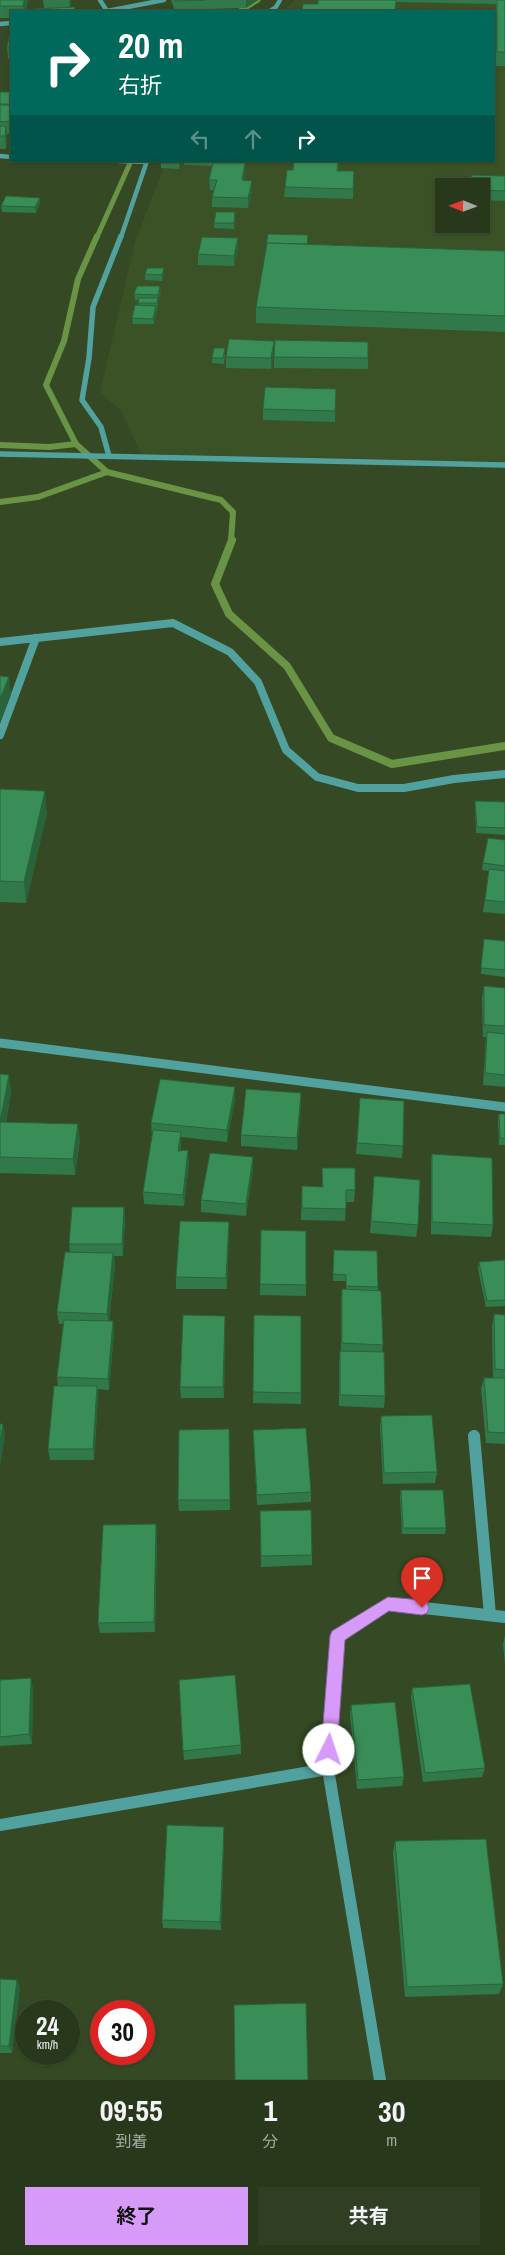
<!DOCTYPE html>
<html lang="ja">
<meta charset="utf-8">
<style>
:root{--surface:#28381b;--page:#303f24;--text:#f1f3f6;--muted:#a5aca3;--line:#44523a;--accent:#d69bf9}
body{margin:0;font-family:"Archivo Narrow","Noto Sans JP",sans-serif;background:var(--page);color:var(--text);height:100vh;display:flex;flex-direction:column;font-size:19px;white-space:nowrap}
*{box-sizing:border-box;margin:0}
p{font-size:16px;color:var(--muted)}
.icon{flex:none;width:28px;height:28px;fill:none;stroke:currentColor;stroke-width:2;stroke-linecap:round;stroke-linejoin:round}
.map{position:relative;height:2080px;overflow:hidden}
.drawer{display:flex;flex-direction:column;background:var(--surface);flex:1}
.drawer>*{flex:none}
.top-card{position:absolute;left:10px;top:10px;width:485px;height:152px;border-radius:0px;box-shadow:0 1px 4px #0004,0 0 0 1px var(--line);background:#00695c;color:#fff;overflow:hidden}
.needle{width:32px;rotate:271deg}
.controls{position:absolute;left:435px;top:178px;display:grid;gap:10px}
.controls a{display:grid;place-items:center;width:55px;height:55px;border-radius:0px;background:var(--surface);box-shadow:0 1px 4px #0004,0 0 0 1px var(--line);font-size:25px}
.speed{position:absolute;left:15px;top:2000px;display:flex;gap:10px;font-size:25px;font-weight:700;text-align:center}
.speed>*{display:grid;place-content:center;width:65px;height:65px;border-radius:50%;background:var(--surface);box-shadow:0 1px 4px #0004,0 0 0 1px var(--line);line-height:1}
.speed small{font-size:12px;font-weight:400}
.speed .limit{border:8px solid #d22;background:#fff;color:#111}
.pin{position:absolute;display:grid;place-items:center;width:42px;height:42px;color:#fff;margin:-51px -21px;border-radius:50% 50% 50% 0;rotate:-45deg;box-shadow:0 0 5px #0007}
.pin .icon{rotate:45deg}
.me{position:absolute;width:55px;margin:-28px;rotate:4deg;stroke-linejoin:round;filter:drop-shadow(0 0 4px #0008)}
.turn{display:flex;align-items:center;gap:18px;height:105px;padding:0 25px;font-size:22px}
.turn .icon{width:65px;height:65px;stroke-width:2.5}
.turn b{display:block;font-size:35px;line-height:42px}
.lanes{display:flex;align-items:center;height:48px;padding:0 25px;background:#0003;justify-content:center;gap:25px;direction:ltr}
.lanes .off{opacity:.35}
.eta{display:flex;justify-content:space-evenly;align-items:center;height:85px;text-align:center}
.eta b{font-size:30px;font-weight:700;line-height:35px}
.action{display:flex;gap:10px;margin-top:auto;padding:10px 25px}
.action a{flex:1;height:58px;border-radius:0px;background:var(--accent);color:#111;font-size:20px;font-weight:700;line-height:58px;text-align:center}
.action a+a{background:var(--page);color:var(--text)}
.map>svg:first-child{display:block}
.built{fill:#3a5225;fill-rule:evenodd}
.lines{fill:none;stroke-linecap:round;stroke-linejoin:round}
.stream-far2{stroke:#699345;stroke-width:5}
.stream-far1{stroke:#699345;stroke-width:6}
.stream{stroke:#699345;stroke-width:8}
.minor-far4{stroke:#51a29f;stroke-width:4.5}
.minor-far3{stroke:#51a29f;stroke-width:5.5}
.minor-far2{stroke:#51a29f;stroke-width:8}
.minor-far1{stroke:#51a29f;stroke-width:9}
.minor{stroke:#51a29f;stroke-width:12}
.wall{fill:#31794a}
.shaded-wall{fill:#28633c}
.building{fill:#398d56;stroke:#28633c}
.route{fill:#d69bf9;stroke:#8b65a2}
</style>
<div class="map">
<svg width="505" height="2080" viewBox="0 0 505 2080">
<rect width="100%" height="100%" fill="#354a24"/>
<!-- built -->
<path class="built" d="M295 0H505V462L141 454 122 412 100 392 135 242 166 161H494V11H283ZM444 186H481V224H444Z"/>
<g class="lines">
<!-- stream-far2 -->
<g class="stream-far2">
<polyline points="240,11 258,0"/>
<polyline points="97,237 131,161"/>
</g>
<!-- stream-far1 -->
<g class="stream-far1">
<polyline points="97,236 78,279 64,341 46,385 76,444 107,472 221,500 233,512 231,541"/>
<polyline points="0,445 49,447 76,444"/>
<polyline points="0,502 38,497 107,472"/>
</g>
<!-- stream -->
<polyline class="stream" points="232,540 215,584 229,614 287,666 331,738 392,764 505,746"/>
<!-- minor-far4 -->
<g class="minor-far4">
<polyline points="100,0 107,11"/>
<polyline points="107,11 164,0"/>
<polyline points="270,11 276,7 280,0"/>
<polyline points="0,24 11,23"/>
<polyline points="0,156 11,157"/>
<polyline points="118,161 146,162"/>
<polyline points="121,237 147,161"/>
</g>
<!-- minor-far3 -->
<g class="minor-far3">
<polyline points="0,454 505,465"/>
<polyline points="109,456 101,427 82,400 89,358 93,307 121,236"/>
</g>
<!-- minor-far2 -->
<g class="minor-far2">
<polyline points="0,642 173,623 230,652 258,682 286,750 317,777 358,788 404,788 454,779 505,774"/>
<polyline points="0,735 36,638"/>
</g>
<!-- minor-far1 -->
<polyline class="minor-far1" points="0,1043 505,1107"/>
<!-- minor -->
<g class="minor">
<polyline points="474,1436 490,1615"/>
<polyline points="0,1825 328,1769"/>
<polyline points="380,2080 328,1769 338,1636 388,1604 505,1617"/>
</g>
</g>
<!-- wall -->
<g class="wall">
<polygon points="0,0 28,0 26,10 44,8 43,0 71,0 70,7 75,11 11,11 11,18 0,18"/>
<polygon points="171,0 258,0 246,8 209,9 209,11 175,11"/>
<polygon points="318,0 505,0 505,66 495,66 496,4 396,2 318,4"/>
<polygon points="11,28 11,59 8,59 7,47"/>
<polygon points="0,92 11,92 11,138 11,134 7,134 7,138 6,149 0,149"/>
<polygon points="161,161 180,161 179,169 161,168"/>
<polygon points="184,161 218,161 218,163 245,163 245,173 244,181 252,191 248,208 212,207 212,197 214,190 210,190 209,180 212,166 184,165"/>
<polygon points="294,161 339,161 338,171 354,171 353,199 284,197 285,187 293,170"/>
<polygon points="471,175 505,176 505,201 481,200 481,186 470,186"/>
<polygon points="40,198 40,203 36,213 2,212 1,206"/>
<polygon points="235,212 234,229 214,228 214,223"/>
<polygon points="308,235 308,244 505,251 505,332 256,323 256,307 266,252 266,245"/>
<polygon points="238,248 234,266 198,265 198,254"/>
<polygon points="164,268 164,274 162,281 145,280 145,274"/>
<polygon points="160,286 161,292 158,301 157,312 154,324 133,324 132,318 138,305 139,300 135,300 134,294"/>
<polygon points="274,341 274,352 271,369 226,368 226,357"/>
<polygon points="225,354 224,364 212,363 212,358"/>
<polygon points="274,357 368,358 368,369 274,368"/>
<polygon points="336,389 335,422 263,420 263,409"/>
<polygon points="0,789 47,812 26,903 0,902"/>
<polygon points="475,801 505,802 505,835 476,833 475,807"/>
<polygon points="505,840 505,914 483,912 489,871 482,870 483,863"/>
<polygon points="484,939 505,941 505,977 481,974"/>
<polygon points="484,986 505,988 505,1087 483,1085 486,1037 483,1037 482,998"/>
<polygon points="0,1074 11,1091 6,1122 80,1140 75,1175 0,1173"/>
<polygon points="360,1098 403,1146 402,1158 356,1154"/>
<polygon points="235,1099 227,1142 181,1137 181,1144 180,1151 189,1162 184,1206 144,1204 143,1192 152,1135 151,1123"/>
<polygon points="301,1105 297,1150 241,1146 241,1135"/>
<polygon points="499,1114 505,1114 505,1145 499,1145 498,1120"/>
<polygon points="432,1154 493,1225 491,1237 431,1234 431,1166"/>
<polygon points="322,1168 355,1190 354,1202 346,1202 345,1221 301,1220 302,1186 322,1187"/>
<polygon points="253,1169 246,1216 201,1212 201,1200"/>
<polygon points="374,1176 418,1225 416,1237 370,1233"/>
<polygon points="124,1207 125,1219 123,1256 114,1256 115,1265 109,1321 113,1321 114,1332 109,1390 98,1389 98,1397 94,1460 50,1460 48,1449 58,1386 57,1377 63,1324 59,1324 57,1312 70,1252 69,1244"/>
<polygon points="229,1222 227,1289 176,1289 176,1277"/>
<polygon points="261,1230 306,1285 306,1296 260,1295"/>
<polygon points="334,1250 378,1287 383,1345 382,1352 385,1396 384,1408 339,1406 339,1362 340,1351 341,1351 341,1301 342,1289 346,1289 346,1281 333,1281"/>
<polygon points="505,1260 505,1306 486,1307 478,1269 479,1262"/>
<polygon points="494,1314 505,1315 505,1444 486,1443 481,1389 484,1378 493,1378 492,1326"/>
<polygon points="254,1315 301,1393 301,1404 253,1403"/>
<polygon points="225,1316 224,1398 181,1398 180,1387"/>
<polygon points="381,1416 437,1472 435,1483 383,1484 380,1427"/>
<polygon points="229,1429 230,1510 179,1511 178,1500"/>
<polygon points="253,1430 311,1492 311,1502 257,1505"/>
<polygon points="401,1490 446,1528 445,1534 402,1534 400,1496"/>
<polygon points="260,1511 312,1555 312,1565 261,1567"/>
<polygon points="156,1524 157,1535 155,1632 100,1633 98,1623"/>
<polygon points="505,1635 505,1664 503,1644"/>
<polygon points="0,1680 33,1688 32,1744 0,1746"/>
<polygon points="179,1680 241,1745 241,1754 184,1760"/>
<polygon points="412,1688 485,1768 482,1777 423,1782 411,1698"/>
<polygon points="351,1705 404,1777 402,1786 357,1789 350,1714"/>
<polygon points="224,1836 221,1930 163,1928 162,1920"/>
<polygon points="395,1841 503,1984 499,1994 405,1997 393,1853"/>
<polygon points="0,1979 20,1987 12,2053 0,2053"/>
</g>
<!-- shaded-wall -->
<g class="shaded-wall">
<polygon points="24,0 28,0 25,11 24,11 23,6"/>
<polygon points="69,0 71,0 70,8"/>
<polygon points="246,0 258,0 246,8"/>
<polygon points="6,126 7,138 6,149 5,136"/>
<polygon points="245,163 245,173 242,190 242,180"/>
<polygon points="252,181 252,191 248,208 248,198"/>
<polygon points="40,198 40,203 36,213 35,207"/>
<polygon points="238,238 238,248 234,266 234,256"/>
<polygon points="164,268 164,274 162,281 162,275"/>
<polygon points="160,286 161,292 158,301 158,295"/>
<polygon points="156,306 157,312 154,324 153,319"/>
<polygon points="274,341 274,352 271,369 271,358"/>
<polygon points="9,677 11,695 0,723 0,699"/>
<polygon points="45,791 47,812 26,903 24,882"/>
<polygon points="9,1075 11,1091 3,1137 0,1122"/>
<polygon points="235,1087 235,1099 227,1142 227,1130"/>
<polygon points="301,1093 301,1105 297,1150 297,1138"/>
<polygon points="78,1124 80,1140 75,1175 73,1159"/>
<polygon points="181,1132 181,1144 178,1162 178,1151"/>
<polygon points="188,1150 189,1162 184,1206 183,1195"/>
<polygon points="253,1157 253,1169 246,1216 246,1204"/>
<polygon points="124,1207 125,1219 123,1256 122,1244"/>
<polygon points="229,1222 229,1234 227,1289 226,1278"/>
<polygon points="113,1253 115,1265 109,1325 107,1314"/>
<polygon points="225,1316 225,1327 224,1398 223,1387"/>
<polygon points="113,1321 114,1332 109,1390 108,1379"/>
<polygon points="97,1386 98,1397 94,1460 93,1449"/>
<polygon points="3,1424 5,1436 0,1468 0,1443"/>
<polygon points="156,1524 157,1535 155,1632 154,1622"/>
<polygon points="31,1678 33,1688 32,1744 29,1734"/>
<polygon points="224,1827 224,1836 221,1930 220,1922"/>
<polygon points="17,1980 20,1987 12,2053 9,2046"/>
</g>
<!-- building -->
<g class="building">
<polygon points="0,0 24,0 23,6 0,6"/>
<polygon points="175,0 205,0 176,1"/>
<polygon points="318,0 396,0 395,11 302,11 303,4 318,4"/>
<rect x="497" y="0" width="8" height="52"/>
<polygon points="75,7 74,11 15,11 15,10"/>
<polygon points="11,28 11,47 7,47"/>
<rect x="0" y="92" width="11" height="12"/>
<polygon points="0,105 11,105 11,121 0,122"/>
<polygon points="0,126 6,126 5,136 0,136"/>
<rect x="161" y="161" width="18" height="2"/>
<polygon points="294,161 338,161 337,171 354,171 353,189 285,187 287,170 293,170"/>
<polygon points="213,163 245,163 242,180 252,181 248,198 212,197 217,180 209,180"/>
<polygon points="471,175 505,176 505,191 481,190 481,186 472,186"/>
<polygon points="6,196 40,198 35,207 1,206"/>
<polygon points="216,212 235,212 234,223 214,223"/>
<polygon points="268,234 308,235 307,244 267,243 267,245 266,245"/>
<polygon points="202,237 238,238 234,256 198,254"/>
<polygon points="267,243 505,251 505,316 256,307"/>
<polygon points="147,268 164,268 162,275 145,274"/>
<polygon points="137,286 160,286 158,295 134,294"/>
<polygon points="139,298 158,298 157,303 138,303"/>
<polygon points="135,305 156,306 153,319 132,318"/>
<polygon points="229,339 274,341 271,358 226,357"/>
<polygon points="275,340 368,342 368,358 274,357"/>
<polygon points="214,348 225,348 223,358 212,358"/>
<polygon points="265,387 336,389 335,411 263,409"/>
<polygon points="0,676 9,677 0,699"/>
<polygon points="0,789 45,791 24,882 0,881"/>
<polygon points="475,801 505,802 505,828 477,827"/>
<polygon points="488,838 505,840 505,866 483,863"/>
<polygon points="489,869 505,871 505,902 485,900"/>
<polygon points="484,939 505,941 505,970 481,968"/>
<polygon points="484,986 505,988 505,1026 484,1025"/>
<polygon points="487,1032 505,1034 505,1075 485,1073"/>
<polygon points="0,1074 9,1075 0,1122 78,1124 73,1159 0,1157"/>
<polygon points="160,1079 235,1087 227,1130 151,1123"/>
<polygon points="246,1089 301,1093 297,1138 241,1135"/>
<polygon points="360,1098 404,1101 403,1146 357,1143"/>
<polygon points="499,1114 505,1114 505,1138 500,1138"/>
<polygon points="153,1130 181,1132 178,1151 188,1150 183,1195 143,1192"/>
<polygon points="210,1153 253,1157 246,1204 201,1200"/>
<polygon points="432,1154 492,1158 493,1225 432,1222"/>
<polygon points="322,1168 355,1168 355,1190 346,1190 346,1209 302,1208 302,1186 323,1187"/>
<polygon points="374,1176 420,1180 418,1225 371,1221"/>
<polygon points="72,1207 124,1207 122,1244 69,1244"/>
<polygon points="180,1221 229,1222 226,1278 176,1277"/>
<polygon points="261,1230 306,1231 306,1285 260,1284"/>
<polygon points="334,1250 377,1251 378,1287 346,1286 346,1275 333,1274"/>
<polygon points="65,1252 113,1253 107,1314 57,1312"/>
<polygon points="505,1260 505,1300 487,1301 479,1262"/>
<polygon points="342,1289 381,1291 383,1345 342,1343"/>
<polygon points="494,1314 505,1315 505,1370 495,1369"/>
<polygon points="183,1315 225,1316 223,1387 180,1387"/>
<polygon points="254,1315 301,1316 301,1393 253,1392"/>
<polygon points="64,1320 113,1321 108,1379 57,1377"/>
<polygon points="340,1351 384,1352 385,1396 340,1395"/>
<polygon points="484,1378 505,1378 505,1433 488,1432"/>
<polygon points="54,1386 97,1386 93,1449 48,1449"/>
<polygon points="432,1415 437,1472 384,1473 381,1416"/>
<polygon points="0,1424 3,1424 0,1443"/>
<polygon points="306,1428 311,1492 257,1495 253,1430"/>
<polygon points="229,1429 230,1500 178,1500 179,1430"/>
<polygon points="401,1490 443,1490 446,1528 403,1528"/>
<polygon points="311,1510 312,1555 261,1556 260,1511"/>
<polygon points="156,1524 154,1622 98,1623 103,1525"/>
<polygon points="235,1675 241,1745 183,1751 179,1680"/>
<polygon points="31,1678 29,1734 0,1737 0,1680"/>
<polygon points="470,1684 485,1768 425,1773 412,1688"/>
<polygon points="395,1702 404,1777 358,1780 351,1705"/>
<polygon points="167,1825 224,1827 220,1922 162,1920"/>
<polygon points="486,1839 503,1984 407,1987 395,1841"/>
<polygon points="0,1979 17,1980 9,2046 0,2046"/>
<polygon points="306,2003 308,2080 235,2080 234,2005"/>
</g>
<!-- route -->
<polygon class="route" points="388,1597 422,1600 427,1602 429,1608 427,1613 422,1615 389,1611 345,1640 337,1750 335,1756 329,1758 324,1756 321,1750 330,1636 332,1631"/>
</svg>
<div class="controls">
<a><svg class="needle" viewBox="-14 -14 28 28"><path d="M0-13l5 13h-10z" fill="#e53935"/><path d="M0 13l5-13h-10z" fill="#a5aca3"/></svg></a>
</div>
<div class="speed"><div>24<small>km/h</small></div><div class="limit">30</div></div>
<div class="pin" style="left:422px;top:1608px;background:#d93025"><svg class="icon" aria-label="arrive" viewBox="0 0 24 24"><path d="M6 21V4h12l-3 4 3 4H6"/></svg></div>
<svg class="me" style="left:329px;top:1750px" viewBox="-20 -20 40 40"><circle r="19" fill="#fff"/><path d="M0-13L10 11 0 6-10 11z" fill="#d69bf9"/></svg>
<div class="top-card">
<div class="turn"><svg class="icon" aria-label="right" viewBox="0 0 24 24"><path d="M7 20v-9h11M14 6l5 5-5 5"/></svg><div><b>20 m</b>右折</div></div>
<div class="lanes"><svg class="icon off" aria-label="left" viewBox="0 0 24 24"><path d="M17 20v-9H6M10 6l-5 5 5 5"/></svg><svg class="icon off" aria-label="ahead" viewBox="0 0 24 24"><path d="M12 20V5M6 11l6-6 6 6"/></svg><svg class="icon" aria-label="right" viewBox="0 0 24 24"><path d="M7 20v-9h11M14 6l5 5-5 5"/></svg></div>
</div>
</div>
<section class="drawer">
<div class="eta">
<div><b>09:55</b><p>到着</p></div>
<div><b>1</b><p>分</p></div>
<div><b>30</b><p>m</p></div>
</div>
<div class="action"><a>終了</a><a>共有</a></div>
</section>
